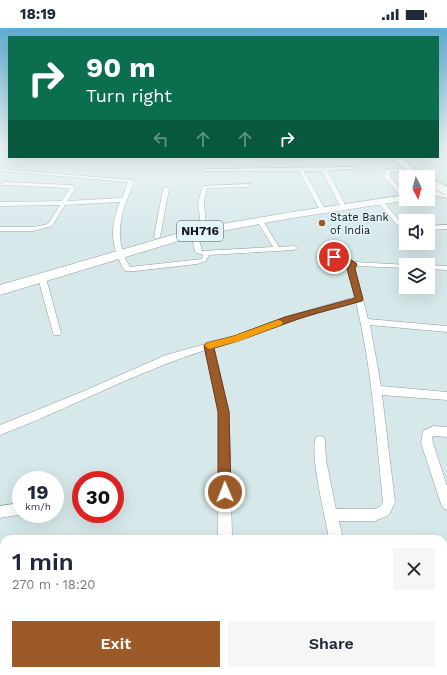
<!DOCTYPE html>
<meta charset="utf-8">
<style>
:root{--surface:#fff;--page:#f6f6f7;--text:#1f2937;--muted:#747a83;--accent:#9d5a29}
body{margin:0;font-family:"Work Sans",sans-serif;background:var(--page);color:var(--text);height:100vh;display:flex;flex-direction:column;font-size:15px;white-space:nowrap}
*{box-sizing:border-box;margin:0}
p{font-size:13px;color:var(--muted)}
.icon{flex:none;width:22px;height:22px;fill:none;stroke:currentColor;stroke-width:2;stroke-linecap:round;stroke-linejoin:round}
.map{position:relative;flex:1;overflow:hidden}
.panel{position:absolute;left:0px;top:507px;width:447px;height:140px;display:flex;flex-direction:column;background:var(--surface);border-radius:12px 12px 0 0;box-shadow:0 4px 16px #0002}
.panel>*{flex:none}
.hud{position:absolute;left:8px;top:8px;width:431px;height:122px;border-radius:0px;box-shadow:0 4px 16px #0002;background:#0b6e4f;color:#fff;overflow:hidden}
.needle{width:26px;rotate:174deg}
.buttons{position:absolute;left:399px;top:142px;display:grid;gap:8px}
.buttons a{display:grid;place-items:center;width:36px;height:36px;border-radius:0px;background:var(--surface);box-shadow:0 4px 16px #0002;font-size:20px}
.speed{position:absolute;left:12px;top:443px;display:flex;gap:8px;font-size:20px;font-weight:700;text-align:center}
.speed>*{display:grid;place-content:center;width:52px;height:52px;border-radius:50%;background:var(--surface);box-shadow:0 4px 16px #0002;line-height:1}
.speed small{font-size:10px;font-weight:400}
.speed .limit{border:6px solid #d22;background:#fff;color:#111}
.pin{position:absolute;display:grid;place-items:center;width:34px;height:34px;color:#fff;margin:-17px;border:2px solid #fff;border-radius:50%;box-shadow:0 1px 4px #0007}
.me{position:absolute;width:44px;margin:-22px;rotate:359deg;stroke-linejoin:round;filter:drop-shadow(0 0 3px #0008)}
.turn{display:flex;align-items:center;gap:14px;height:84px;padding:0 12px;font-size:18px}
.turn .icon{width:52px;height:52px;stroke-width:2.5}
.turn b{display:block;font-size:28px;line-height:34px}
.lanes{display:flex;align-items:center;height:38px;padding:0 12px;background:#0003;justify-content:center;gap:20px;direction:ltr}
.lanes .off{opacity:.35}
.round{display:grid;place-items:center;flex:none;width:42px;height:42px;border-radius:0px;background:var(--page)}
.head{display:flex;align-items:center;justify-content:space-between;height:68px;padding:0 12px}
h1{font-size:24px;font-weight:600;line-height:30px}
.primary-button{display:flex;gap:8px;margin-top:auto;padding:8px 12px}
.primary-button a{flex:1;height:46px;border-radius:0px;background:var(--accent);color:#fff;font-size:16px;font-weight:600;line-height:46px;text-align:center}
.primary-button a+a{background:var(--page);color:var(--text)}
.status{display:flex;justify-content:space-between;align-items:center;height:28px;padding:0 20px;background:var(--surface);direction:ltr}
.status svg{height:11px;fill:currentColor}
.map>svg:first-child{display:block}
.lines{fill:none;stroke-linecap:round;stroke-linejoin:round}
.street-casing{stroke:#8c9d9f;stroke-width:1}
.secondary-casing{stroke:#8c9d9f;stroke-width:1}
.primary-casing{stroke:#8c9d9f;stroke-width:2}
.highway-casing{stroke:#8c9d9f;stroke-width:1}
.street{fill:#fff;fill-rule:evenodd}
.secondary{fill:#fff;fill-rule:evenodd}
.primary{fill:#fff;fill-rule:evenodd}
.highway{fill:#fff;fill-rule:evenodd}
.rail{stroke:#444d4e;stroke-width:1.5;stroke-dasharray:4 4;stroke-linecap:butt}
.primary-bridge-casing{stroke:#8c9d9f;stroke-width:9;stroke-linecap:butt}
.primary-bridge{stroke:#fff;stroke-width:8}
.route{fill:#9d5a29;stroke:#663a1b}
.slow{fill:#f59e0b}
.poi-dot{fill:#9d5a29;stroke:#e3f5f7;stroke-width:1.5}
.labels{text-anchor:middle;stroke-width:3;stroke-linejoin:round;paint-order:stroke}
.far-poi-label{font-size:11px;fill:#121819;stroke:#e3f5f7;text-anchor:start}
.shield{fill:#e3f5f7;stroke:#515a5c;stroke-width:1}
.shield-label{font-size:12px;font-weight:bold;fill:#121819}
</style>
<div class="status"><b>18:19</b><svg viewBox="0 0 49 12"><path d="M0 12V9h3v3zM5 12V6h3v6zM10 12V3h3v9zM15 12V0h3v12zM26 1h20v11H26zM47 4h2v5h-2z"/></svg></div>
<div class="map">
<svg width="447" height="647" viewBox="0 0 447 647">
<rect width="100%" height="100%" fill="#d6e8ea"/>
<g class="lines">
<!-- street casing -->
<g class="street-casing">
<g id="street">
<polygon points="353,139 353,141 351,141 327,142 345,176 342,178 339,176 322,143 304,143 324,179 321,181 318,179 299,143 205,143 203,142 205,141"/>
<path d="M0 141 133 152 134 155C121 184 112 210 130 239L202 231 203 227 195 224 190 200 193 198 196 200 202 223 273 219 257 193 260 191 263 193 279 219 294 218 297 220 294 222 209 227 206 233 197 236 135 243H125C110 219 110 199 120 174L65 177 52 198 33 203H0V199H33L48 196 60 177 0 178V174L62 173 69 161 68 160 2 157 1 156 4 154 72 157 75 161 67 173 122 170 128 154 0 143Z"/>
<polygon points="396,141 398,142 398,143 390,144 390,149 406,167 406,171 408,171 404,171 384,149 385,142"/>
<polygon points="250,156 250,158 248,159 207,160 204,174 206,198 201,199 198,174 203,158"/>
<polygon points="166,159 169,161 160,209 157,211 154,209 163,161"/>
<polygon points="379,173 383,173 401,195 406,197 406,202 397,197 379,175"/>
<polygon points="447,197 447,201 428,202 428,198"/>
<path d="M334 227 355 234 409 237H406V240L356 238 355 241 368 291 447 298V304L370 297 381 358 447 364V372L382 367 395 474 389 487 375 493H339L343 511H329C326 491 309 426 316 409L320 408 324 409 325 413 326 432 336 481H375L381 478 383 474C376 407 372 340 356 274L291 293 239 313 214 320 229 383 232 508 230 511H220L218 508 219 383 206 322C135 344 69 381 0 407V397L84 363 166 327 234 308 285 289 355 269 347 241 350 237 332 230V228Z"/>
<polygon points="427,237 428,237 447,238 447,242 428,241"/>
<polygon points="39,248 45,248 46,250 61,305 60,307 54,307 53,305 38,250"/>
<polygon points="433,398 447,399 447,409 435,408 432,409 433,415 447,458 447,482 443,480 441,476 421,415 423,403"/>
<polygon points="21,475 21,486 24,486 0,490 0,478"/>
<polygon points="68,643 84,643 83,647 67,647"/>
<polygon points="152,643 182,643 184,647 152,647"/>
<rect x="339" y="643" width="16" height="4"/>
</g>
</g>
<!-- secondary casing -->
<g class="secondary-casing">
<polygon id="secondary" points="433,163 447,166 447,170 433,167"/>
</g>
<!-- primary casing -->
<g class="primary-casing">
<polygon id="primary" points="391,129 400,129 425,149 416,149"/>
</g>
<!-- highway casing -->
<g class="highway-casing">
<g id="highway">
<polygon points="447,158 447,164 428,167 428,161"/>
<polygon points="406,167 406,171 411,171 410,172 292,190 195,208 0,267 0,257 193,201 292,184"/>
</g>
</g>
<!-- street -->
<use href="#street" class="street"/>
<!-- secondary -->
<use href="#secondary" class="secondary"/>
<!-- primary -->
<use href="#primary" class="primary"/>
<!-- highway -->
<use href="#highway" class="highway"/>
<!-- rail -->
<g class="rail">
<polyline points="0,122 9,122"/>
<polyline points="438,123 447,123"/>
</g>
<!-- primary-bridge casing -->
<g class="primary-bridge-casing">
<polyline id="primary-bridge" points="428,154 447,163"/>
</g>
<!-- primary-bridge -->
<use href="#primary-bridge" class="primary-bridge"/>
</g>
<!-- sky -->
<linearGradient id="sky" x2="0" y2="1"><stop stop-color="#61add1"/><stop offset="0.57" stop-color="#edf5f6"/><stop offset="1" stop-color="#edf5f6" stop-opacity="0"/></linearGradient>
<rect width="447" height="211" fill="url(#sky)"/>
<!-- route -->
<path class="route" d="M332 227 350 231 357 236 355 241 363 271 362 273C338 280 314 285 290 294 265 303 240 313 214 320L229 384 231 464 229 469 225 471 220 469 218 464V384L204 318 206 315 234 308 285 289 355 270 347 241 350 237 345 234 332 230Z"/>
<!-- slow -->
<polygon class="slow" points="278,292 281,293 283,295 281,297 239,313 209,321 205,318 206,315 234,308"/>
<!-- markers -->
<circle class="poi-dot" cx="322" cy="195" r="4"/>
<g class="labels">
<!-- far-poi labels -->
<g class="far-poi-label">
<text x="330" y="193">State Bank<tspan x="330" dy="13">of India</tspan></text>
</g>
<!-- shield labels -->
<rect class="shield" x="177" y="193" width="46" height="20" rx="3"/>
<g class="shield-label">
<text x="200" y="207">NH716</text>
</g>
</g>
</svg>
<div class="buttons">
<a><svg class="needle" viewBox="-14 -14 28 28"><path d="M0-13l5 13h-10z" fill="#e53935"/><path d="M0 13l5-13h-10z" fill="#747a83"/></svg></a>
<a><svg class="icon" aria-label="sound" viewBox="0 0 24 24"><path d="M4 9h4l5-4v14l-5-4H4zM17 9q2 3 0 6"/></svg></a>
<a><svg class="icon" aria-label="layers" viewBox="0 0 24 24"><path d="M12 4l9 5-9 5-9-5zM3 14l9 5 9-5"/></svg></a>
</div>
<div class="speed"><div>19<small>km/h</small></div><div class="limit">30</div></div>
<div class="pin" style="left:334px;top:229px;background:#d93025"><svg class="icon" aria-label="arrive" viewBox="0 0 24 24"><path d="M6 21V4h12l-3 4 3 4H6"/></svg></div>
<svg class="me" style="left:225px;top:464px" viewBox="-20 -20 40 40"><circle r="17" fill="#9d5a29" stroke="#fff" stroke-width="3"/><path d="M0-11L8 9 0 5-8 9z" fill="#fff"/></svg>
<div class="hud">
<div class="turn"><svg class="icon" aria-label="right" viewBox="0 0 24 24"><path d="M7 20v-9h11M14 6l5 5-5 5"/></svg><div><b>90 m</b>Turn right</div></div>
<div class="lanes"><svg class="icon off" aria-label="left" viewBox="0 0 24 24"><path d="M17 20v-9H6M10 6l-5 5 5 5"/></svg><svg class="icon off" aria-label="ahead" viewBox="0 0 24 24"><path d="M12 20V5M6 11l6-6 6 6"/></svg><svg class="icon off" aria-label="ahead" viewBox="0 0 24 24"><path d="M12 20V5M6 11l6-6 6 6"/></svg><svg class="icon" aria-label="right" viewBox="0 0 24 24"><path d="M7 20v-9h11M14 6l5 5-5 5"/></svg></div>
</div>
<section class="panel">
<div class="head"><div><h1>1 min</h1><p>270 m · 18:20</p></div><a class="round"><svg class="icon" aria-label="close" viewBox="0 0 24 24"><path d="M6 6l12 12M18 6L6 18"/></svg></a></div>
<div class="primary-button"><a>Exit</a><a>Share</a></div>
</section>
</div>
